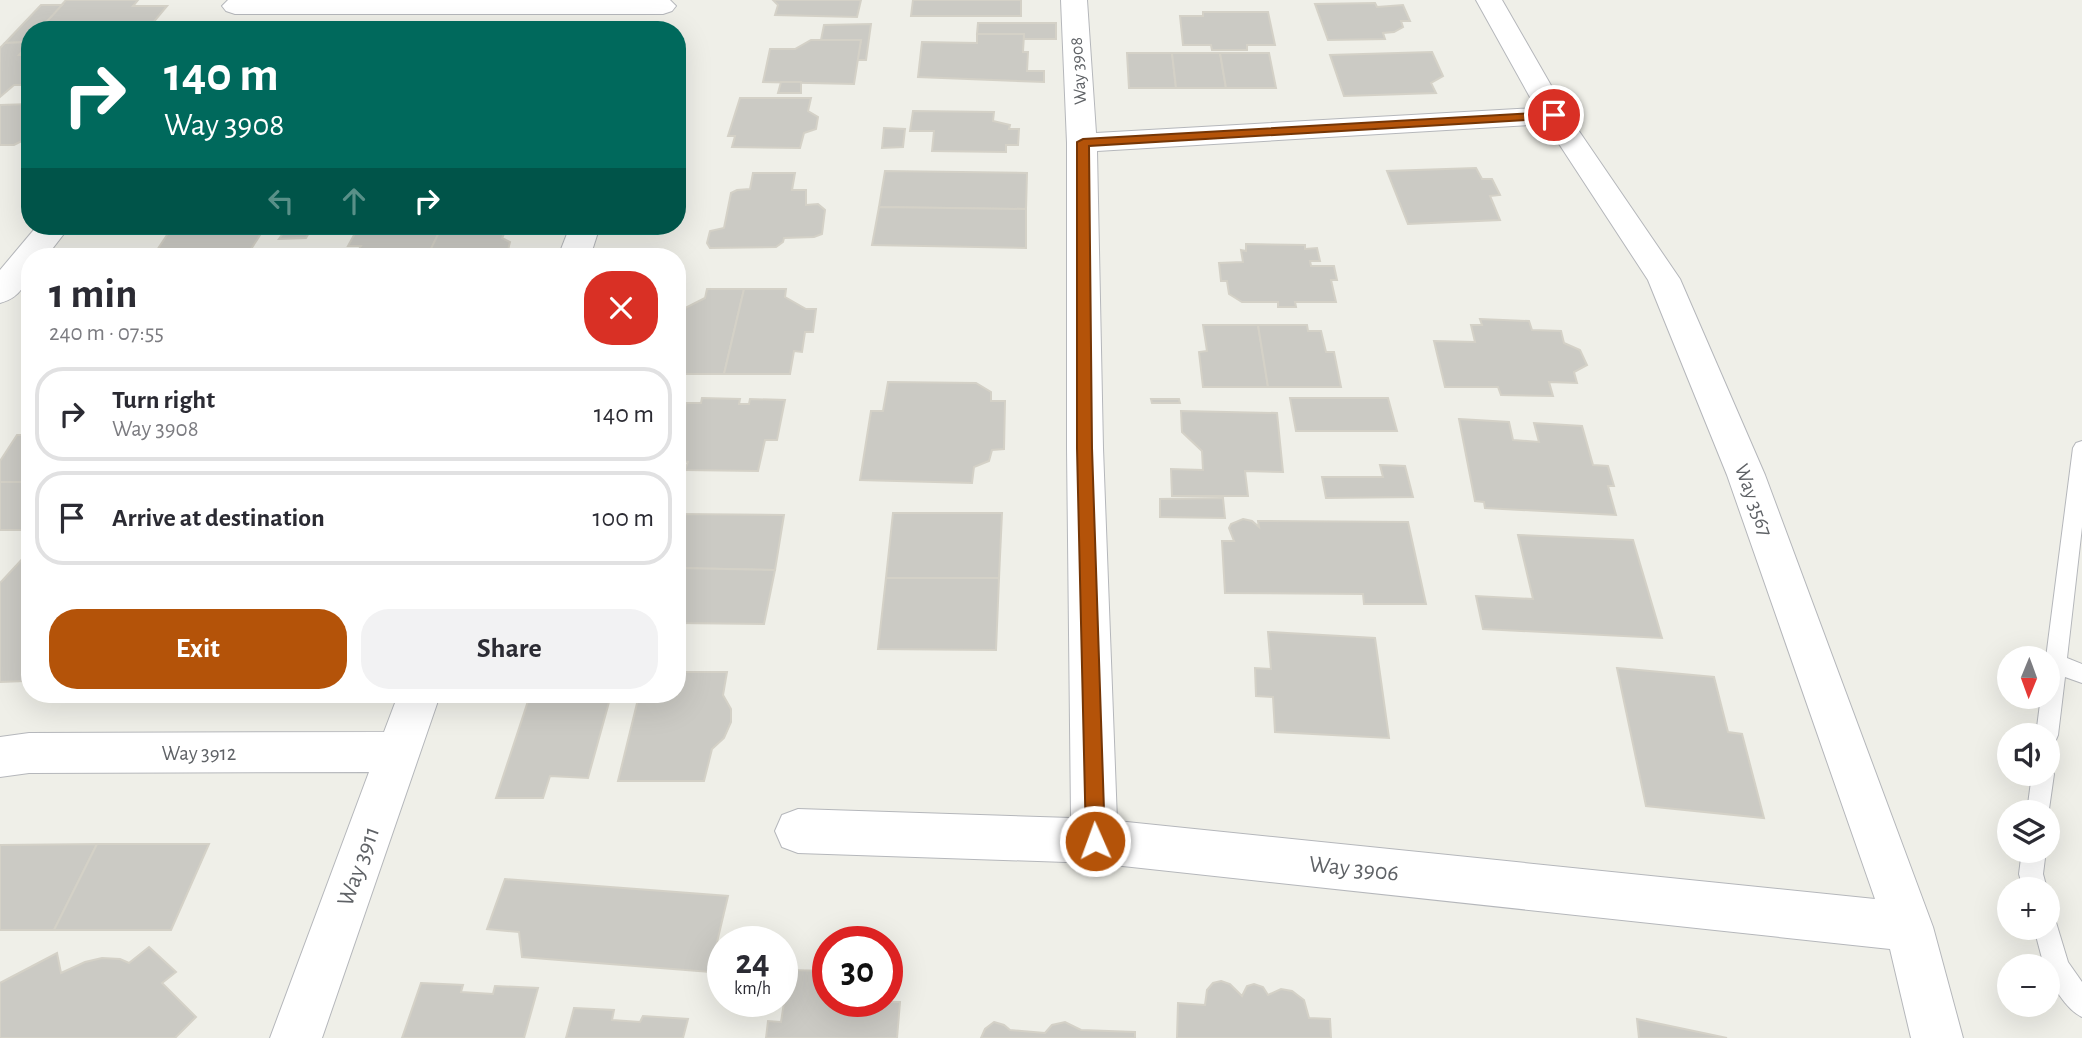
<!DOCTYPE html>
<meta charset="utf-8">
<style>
:root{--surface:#fff;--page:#f2f2f3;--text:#2b2b33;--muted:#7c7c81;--line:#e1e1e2;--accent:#b45309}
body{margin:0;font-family:"Alegreya Sans",sans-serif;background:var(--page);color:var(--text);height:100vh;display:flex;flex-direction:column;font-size:26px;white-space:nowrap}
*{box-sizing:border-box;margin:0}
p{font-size:23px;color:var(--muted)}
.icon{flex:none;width:38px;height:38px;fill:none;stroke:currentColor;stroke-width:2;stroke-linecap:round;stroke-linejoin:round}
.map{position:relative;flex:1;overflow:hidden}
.panel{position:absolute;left:21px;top:248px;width:665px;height:455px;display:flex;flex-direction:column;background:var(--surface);border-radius:28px;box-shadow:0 7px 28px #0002}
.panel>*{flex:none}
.guide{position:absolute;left:21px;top:21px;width:665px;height:214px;border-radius:28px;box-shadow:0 7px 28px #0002;background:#00695c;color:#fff;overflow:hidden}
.needle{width:46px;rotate:181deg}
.controls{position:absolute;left:1997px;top:646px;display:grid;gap:14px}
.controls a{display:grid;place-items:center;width:63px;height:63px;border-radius:50%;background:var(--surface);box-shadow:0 7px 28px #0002;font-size:35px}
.speed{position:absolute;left:707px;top:926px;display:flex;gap:14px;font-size:35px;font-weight:700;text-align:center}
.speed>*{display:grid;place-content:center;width:91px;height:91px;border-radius:50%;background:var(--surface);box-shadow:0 7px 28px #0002;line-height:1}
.speed small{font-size:18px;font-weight:400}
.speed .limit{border:10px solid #d22;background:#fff;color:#111}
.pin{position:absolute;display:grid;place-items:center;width:60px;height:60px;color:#fff;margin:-30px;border:4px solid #fff;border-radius:50%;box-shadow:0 2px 7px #0007}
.me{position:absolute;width:77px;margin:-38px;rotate:358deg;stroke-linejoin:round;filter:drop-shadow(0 0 5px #0008)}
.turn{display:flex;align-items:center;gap:24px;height:147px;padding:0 28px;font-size:32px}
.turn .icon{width:91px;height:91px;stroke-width:2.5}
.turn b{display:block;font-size:49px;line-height:60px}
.lanes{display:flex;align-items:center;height:66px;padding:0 28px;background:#0003;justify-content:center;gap:35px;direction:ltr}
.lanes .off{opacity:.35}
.round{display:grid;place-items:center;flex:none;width:74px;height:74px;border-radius:28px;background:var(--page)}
.headline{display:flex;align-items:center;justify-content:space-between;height:119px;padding:0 28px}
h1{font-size:42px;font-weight:700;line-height:52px}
.action{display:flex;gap:14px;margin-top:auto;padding:14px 28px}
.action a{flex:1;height:80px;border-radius:28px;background:var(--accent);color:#fff;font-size:28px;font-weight:700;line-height:80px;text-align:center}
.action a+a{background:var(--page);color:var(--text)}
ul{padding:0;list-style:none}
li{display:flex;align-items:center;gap:21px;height:94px;margin:0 14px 10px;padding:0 14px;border:4px solid var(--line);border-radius:28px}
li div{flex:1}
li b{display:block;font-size:26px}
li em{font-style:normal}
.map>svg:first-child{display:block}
.building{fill:#cbcac4;stroke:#d4d1c7;stroke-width:2}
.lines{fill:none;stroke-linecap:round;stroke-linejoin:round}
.service-casing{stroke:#b5b7bb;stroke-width:2}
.minor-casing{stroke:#b5b7bb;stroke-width:2}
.service{fill:#fff;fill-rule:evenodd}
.minor{fill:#fff;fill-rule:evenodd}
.route{fill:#b45309;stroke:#753606;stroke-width:2}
.labels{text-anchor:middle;stroke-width:5;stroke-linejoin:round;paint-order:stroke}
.far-street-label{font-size:18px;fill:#5f6266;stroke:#fff}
.street-label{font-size:21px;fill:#5f6266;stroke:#fff}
.near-street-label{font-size:24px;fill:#5f6266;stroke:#fff}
</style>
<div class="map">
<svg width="2082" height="1038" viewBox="0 0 2082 1038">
<rect width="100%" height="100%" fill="#efefe8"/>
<!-- building -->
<g class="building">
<polygon points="66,0 138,0 133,6 167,6 147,30 39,30"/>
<polygon points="773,0 861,0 857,17 775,15 778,5"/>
<polygon points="913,0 1021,0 1021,16 911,16"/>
<polygon points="1375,3 1377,7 1403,5 1410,21 1401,21 1403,27 1394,32 1383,33 1385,39 1328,40 1315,4"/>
<polygon points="41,5 62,5 39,30 30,30 28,42 5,43"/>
<polygon points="1203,12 1268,12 1275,45 1247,45 1247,50 1212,50 1211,45 1183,45 1180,16 1203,16"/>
<polygon points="978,23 1056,23 1056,39 1024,39 1024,34 977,34"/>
<polygon points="871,24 866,60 857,60 861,40 821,40 824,25"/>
<polygon points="977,34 1024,34 1023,52 1028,52 1027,71 1044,71 1044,82 918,77 922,42 977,43"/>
<polygon points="811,40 861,40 854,84 763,82 770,49 795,49"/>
<polygon points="28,42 30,43 19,55 30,55 30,85 14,85 0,97 0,48 5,43"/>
<polygon points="1432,52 1443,76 1431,83 1436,93 1344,96 1330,55"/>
<polygon points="1127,53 1172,53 1176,88 1129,88"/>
<polygon points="1172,53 1220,53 1226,88 1176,88"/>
<polygon points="1220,53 1269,53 1276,88 1226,88"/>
<polygon points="781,82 801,82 801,93 778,93"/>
<polygon points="740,98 811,98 808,111 818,117 816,129 804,133 800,148 732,147 735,136 728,136"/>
<polygon points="30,104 30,137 14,145 0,145 0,105"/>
<polygon points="913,111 994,112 993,121 1010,125 1009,129 1019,129 1018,145 1006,145 1006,152 932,151 934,131 910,131"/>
<polygon points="884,128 905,129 903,147 882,148"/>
<polygon points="1476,168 1482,179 1492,179 1500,195 1490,196 1500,220 1408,224 1387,171"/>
<polygon points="885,171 1027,173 1026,209 879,207"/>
<polygon points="753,173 795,173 792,190 806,190 806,205 818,204 825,210 822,234 814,237 784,238 783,242 776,247 710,248 707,243 710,231 724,228 731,193 737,190 750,189"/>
<polygon points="879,207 1026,209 1026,248 872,245"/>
<polygon points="124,226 166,226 164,228 122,229"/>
<polygon points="173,226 205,226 201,232 262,232 246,257 158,257 161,254 157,250"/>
<polygon points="241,226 313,226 306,238 279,239 284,232 237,232"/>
<polygon points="359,226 427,226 442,227 427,257 354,257 361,246 348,246"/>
<polygon points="442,226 508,226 502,238 510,242 507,254 499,257 427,257"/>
<polygon points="1246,244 1305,245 1305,249 1317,248 1320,261 1310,261 1311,266 1334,266 1337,280 1331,280 1336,302 1295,302 1296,307 1278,307 1278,302 1242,302 1229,294 1227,281 1221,281 1219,263 1243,262 1241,250 1246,251"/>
<polygon points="707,289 744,289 724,374 677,374 677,312 705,298"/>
<polygon points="744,289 786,289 785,297 806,309 816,309 813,332 805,332 802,352 794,351 790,374 724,374"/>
<polygon points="1480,319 1529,321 1532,330 1561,331 1564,343 1580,350 1587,365 1574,372 1577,383 1549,382 1553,396 1501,395 1498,387 1445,387 1434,341 1475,342 1471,325 1482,325"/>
<polygon points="1203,325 1258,325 1268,387 1203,387 1199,352 1207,351"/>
<polygon points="1258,325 1307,325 1308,331 1321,331 1326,352 1334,352 1341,387 1268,387"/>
<polygon points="888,382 976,383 991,392 991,401 1005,401 1004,449 992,450 989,461 974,467 972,483 860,480 871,411 883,411"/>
<polygon points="702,398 740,399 739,404 749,404 750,399 785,400 777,440 765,440 758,471 685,470 688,462 677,461 677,407 685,408 686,403 701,403"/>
<polygon points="1290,398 1388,398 1397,431 1296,431"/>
<polygon points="1151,399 1179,399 1180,403 1152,403"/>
<polygon points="1181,411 1277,413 1283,472 1245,471 1248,496 1172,496 1171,469 1203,470 1202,451 1182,432"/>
<polygon points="1459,419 1509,422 1513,440 1539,442 1534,423 1582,426 1593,465 1608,466 1614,486 1608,486 1616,515 1485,508 1484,502 1475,501"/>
<polygon points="17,435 30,435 30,482 0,482 0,461"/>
<polygon points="1380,465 1405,466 1413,497 1326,498 1322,477 1383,477"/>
<rect x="0" y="482" width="30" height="48"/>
<polygon points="1223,498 1225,518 1160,517 1160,499"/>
<polygon points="893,513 1002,513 999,578 886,578"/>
<polygon points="677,514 784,515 775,570 677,568"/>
<polygon points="1243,519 1252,521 1259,527 1258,521 1408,522 1426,604 1364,604 1363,594 1225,593 1222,541 1234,541 1229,528 1231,524"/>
<polygon points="1518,535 1633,540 1662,638 1483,629 1476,596 1533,599"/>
<polygon points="25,556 30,556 30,673 25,681 0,682 0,583"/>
<polygon points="677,568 775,570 764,624 677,623"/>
<polygon points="886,578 999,578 996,650 878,649"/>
<polygon points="1268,632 1375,638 1389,738 1275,732 1273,697 1256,696 1255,668 1271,669"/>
<polygon points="1617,668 1714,677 1728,732 1742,734 1764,818 1646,806"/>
<polygon points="677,672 727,672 723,695 731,709 731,722 724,738 712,749 704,781 618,781 639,695 677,695"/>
<polygon points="530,695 611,695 588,778 550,776 543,798 496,798"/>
<polygon points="97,844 54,930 0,930 0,845"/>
<polygon points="97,844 209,844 171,930 54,930"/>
<polygon points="505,879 728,896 710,972 522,957 519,932 487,929"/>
<polygon points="149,947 176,972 162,983 196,1017 175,1038 0,1038 0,983 57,953 61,973 85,962 102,958 120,959 129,963"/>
<polygon points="789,970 828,971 828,1001 900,1002 897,1038 766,1038 768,1021 781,1022"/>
<polygon points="1221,981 1230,984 1242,996 1247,986 1254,984 1263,987 1268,995 1281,989 1292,991 1304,1000 1309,1018 1330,1019 1331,1038 1177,1038 1178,1003 1205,1005 1207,990 1213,983"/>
<polygon points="421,983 463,985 461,992 493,994 495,986 538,988 524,1038 402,1038"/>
<polygon points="574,1008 614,1010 612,1020 640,1022 643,1016 688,1019 683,1038 566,1038"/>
<polygon points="1637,1019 1727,1038 1639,1038"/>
<polygon points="994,1022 1004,1025 1010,1030 1045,1033 1052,1025 1065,1022 1081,1030 1135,1032 1135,1038 981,1038 985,1029"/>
</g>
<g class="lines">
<!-- service casing -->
<g class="service-casing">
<g id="service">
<polygon points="2082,441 2082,527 2067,658 2082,664 2082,683 2065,677 2058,735 2055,742 2048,745 2048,735 2036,735 2041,696 2048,696 2046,658 2073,448 2076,443"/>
<polygon points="2048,765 2054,774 2048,816 2048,812 2027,812 2032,774 2048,774"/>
<polygon points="2022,850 2046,850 2043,874 2047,889 2023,889 2019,874"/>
<path d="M2048 916 2055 919 2068 962 2082 982V1017C2067 1010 2048 983 2048 966H2044L2034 928H2048Z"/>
</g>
</g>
<!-- minor casing -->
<g class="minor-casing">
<g id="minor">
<polygon points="670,0 676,6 672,11 663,14 235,14 226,11 222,6 228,0"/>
<path d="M1061 0H1087L1096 133 1536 108 1476 0H1502L1568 115 1680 279 1765 475 1933 927 1963 1038H1911L1890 949 1095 863 798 853 782 847 775 831 782 815 798 809 1071 818 1067 448V143ZM1546 124 1648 280 1727 475 1875 899 1117 821 1103 448 1097 151Z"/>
<path d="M37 226H70L46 257H30C30 279 23 297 0 303V270Z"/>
<polygon points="570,226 600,226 590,257 558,257"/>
<polygon points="398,695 440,695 322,1038 270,1038 369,772 29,773 0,777 0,737 29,733 384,732"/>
</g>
</g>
<!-- service -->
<use href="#service" class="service"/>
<!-- minor -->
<use href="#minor" class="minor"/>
</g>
<!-- route -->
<polygon class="route" points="1554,112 1560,115 1558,118 1089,146 1092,448 1105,841 1102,847 1095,850 1089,847 1086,841 1077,448 1077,142 1083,139"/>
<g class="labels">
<!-- far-street labels -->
<g class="far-street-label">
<text transform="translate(1078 71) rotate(-94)" y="6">Way 3908</text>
</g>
<!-- street labels -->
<g class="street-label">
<text transform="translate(1754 500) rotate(70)" y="7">Way 3567</text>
<text x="199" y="760">Way 3912</text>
</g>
<!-- near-street labels -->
<g class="near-street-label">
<text transform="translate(358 866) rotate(-70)" y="8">Way 3911</text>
<text transform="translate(1354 868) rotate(6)" y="8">Way 3906</text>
</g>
</g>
</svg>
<div class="controls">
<a><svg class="needle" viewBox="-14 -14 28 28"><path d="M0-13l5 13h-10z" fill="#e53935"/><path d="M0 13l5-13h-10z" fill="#7c7c81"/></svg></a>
<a><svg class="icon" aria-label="sound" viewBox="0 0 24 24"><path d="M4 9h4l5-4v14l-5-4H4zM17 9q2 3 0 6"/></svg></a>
<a><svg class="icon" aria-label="layers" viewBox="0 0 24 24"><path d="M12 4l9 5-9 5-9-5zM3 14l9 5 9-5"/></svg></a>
<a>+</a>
<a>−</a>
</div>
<div class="speed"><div>24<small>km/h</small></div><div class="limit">30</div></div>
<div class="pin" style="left:1554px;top:115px;background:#d93025"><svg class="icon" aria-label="arrive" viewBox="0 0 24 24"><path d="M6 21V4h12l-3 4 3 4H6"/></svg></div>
<svg class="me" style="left:1095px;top:841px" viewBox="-20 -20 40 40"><circle r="17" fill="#b45309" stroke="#fff" stroke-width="3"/><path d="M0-11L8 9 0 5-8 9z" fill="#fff"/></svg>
<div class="guide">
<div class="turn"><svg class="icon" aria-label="right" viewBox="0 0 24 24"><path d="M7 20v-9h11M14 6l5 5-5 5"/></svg><div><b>140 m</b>Way 3908</div></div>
<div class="lanes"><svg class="icon off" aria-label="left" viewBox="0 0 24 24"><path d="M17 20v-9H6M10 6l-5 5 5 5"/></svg><svg class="icon off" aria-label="ahead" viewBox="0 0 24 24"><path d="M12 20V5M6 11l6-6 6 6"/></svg><svg class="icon" aria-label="right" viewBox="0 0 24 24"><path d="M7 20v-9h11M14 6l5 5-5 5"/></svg></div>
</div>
<section class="panel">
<div class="headline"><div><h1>1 min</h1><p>240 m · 07:55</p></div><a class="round" style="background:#d93025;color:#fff"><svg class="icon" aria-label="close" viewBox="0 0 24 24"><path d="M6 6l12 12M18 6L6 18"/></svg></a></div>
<ul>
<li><svg class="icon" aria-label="right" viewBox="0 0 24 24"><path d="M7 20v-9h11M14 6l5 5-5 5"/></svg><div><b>Turn right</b><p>Way 3908</p></div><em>140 m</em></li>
<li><svg class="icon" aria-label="arrive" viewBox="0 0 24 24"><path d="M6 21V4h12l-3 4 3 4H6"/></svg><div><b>Arrive at destination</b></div><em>100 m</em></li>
</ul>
<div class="action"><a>Exit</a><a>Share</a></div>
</section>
</div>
